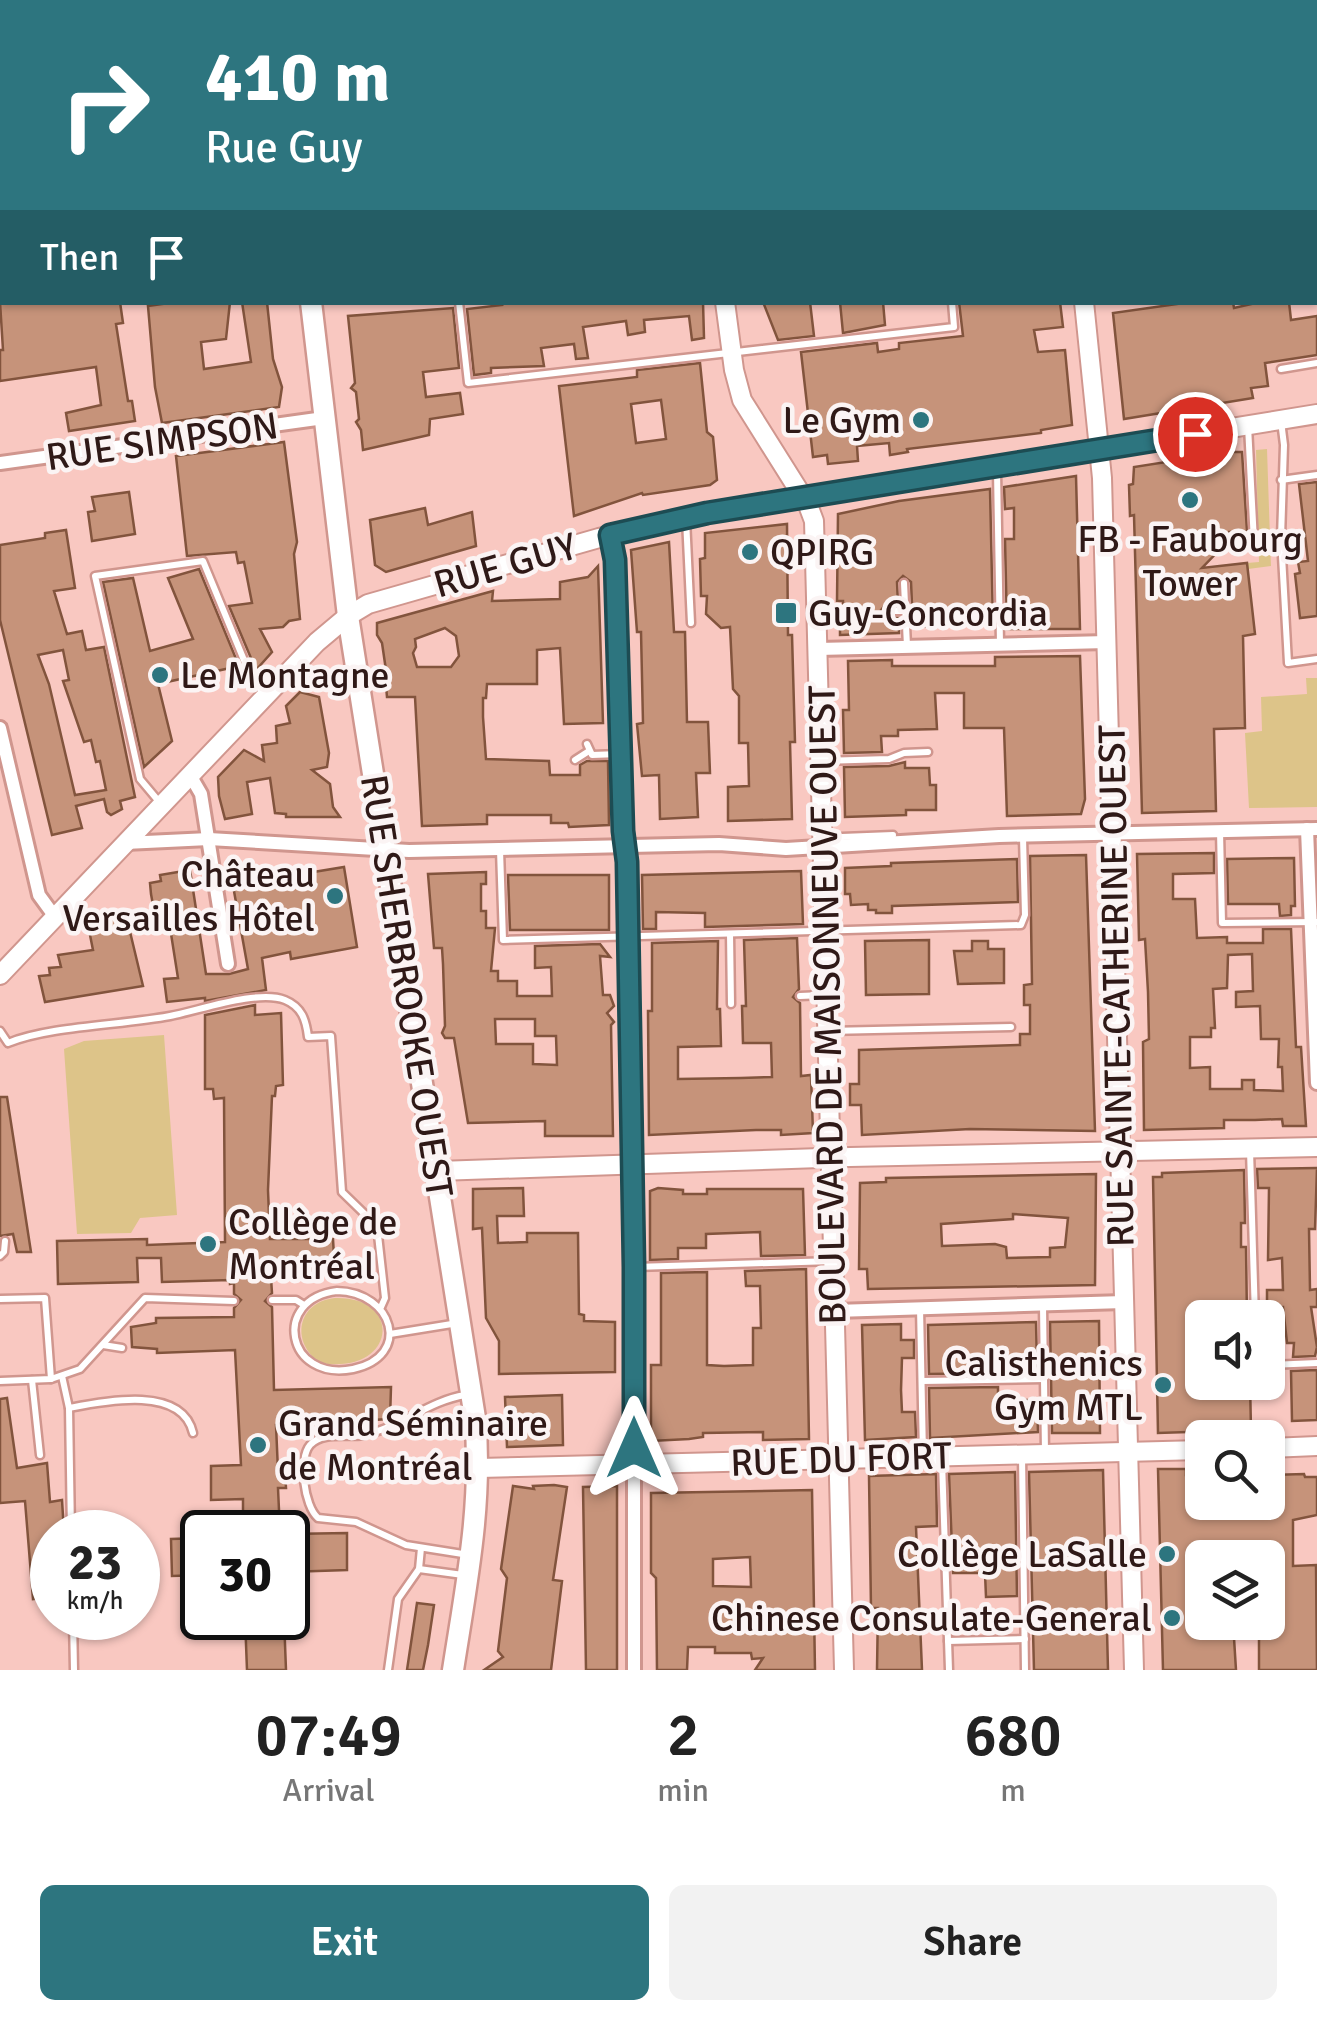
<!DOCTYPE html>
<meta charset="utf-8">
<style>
:root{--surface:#fff;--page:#f2f2f2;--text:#222;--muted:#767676;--accent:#2d757f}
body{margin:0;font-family:Signika,sans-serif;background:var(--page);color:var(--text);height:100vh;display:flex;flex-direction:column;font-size:38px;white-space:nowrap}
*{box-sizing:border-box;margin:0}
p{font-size:32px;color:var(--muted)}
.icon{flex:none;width:55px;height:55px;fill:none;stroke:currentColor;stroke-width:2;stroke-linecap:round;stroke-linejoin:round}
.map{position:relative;height:1670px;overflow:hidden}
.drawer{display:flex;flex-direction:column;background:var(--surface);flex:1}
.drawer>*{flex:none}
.hud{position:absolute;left:0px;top:0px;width:1318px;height:305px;box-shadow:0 2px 8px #0004;background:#2d757f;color:#fff;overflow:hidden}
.tools{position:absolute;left:1185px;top:1300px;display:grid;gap:20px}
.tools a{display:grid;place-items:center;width:100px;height:100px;border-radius:15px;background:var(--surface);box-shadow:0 2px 8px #0004;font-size:50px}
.speed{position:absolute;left:30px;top:1510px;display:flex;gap:20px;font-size:50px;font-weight:700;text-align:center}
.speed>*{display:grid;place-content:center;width:130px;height:130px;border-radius:50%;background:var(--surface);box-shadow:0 2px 8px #0004;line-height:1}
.speed small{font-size:25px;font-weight:400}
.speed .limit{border:5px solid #111;border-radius:15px;background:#fff;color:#111}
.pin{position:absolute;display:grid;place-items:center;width:85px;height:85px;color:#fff;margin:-42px;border:5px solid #fff;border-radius:50%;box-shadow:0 2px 10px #0007}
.me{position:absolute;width:110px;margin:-55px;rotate:0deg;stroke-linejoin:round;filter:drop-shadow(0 0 8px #0008)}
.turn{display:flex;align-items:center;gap:35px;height:210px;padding:0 40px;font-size:45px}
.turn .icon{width:130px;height:130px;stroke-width:2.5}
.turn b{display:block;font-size:70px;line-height:85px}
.then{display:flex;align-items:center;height:95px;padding:0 40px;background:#0003;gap:20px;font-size:38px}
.eta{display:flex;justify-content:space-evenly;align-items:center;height:170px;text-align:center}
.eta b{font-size:60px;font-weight:600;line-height:70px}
.cta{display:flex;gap:20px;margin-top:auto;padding:20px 40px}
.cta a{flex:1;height:115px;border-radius:15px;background:var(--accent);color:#fff;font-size:40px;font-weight:600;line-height:115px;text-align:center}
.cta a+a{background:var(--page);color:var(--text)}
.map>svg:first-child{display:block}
.green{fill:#ddc489}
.building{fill:#c6937a;stroke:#82543d;stroke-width:2.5;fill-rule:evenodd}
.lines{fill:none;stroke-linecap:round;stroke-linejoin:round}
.lane-casing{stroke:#d0968e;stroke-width:11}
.street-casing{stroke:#d0968e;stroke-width:18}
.secondary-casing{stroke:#d0968e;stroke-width:22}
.primary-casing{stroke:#d0968e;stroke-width:25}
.lane{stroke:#fff;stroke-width:6}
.street{stroke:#fff;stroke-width:12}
.secondary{stroke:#fff;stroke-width:18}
.primary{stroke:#fff;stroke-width:20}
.route-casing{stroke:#1d4c53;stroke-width:25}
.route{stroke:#2d757f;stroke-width:18}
.poi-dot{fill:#2d757f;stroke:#fbf4f4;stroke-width:4}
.labels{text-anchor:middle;stroke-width:9;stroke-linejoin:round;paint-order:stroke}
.poi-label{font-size:38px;fill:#2f1917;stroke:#fbf4f4;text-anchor:end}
.street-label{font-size:38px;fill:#2f1917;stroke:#fbf4f4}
</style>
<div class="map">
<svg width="1317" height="1670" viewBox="0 0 1317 1670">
<rect width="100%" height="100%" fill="#f9c8c1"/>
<!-- green -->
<g class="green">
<polygon points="1267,449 1270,539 1267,540 1270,542 1271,566 1248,569 1247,563 1259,562 1256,450"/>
<polygon points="1306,678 1317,678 1317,807 1249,808 1245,733 1262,731 1261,697 1307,694"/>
<polygon points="164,1035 177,1215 140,1218 131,1233 77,1234 64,1049 84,1041"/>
<path d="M335 1298C404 1296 397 1375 320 1363 290 1342 297 1302 335 1298Z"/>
</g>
<!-- building -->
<g class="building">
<polygon points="0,302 120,302 123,323 116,324 128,401 132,401 135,421 69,431 66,413 101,405 96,367 0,381 0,350 3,350"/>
<polygon points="176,302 230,302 226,339 201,342 204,369 251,362 242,302 267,302 273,359 282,387 279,407 162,423 155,387 148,306"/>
<polygon points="501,302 703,302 704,338 692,340 689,316 644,320 645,332 628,335 626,321 583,327 588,358 576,359 574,344 541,348 544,366 491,368 491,373 474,375 467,309 502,305"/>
<polygon points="763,302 810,302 814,336 778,340"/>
<polygon points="840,302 883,302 885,325 843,333"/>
<polygon points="959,302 1060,302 1063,327 1034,330 1038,352 1065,350 1072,425 1041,430 1041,433 907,449 908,452 890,455 889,443 857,446 858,461 828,464 827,455 813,457 801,352 877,343 878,352 899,349 899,343 963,336"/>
<polygon points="1191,302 1233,302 1234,308 1260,302 1289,302 1291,320 1317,316 1317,355 1265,363 1268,386 1251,388 1253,398 1124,419 1113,313"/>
<polygon points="453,308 459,368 423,372 426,397 460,393 463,414 430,419 429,435 363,450 361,430 356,422 359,419 356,392 351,388 355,383 348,316"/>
<path d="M700 363 707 432 713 437 717 480 710 485 643 495 642 493 574 516 559 386 637 377V370ZM661 400 666 439 636 443 631 404Z"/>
<polygon points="284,442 297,542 294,554 300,619 289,621 283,627 260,629 272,652 256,670 229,606 252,603 244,562 238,563 236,552 187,556 176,456"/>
<polygon points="1230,452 1242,452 1247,531 1229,532 1226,543 1202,568 1247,563 1255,634 1243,636 1245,728 1214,729 1216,811 1142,813 1134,515 1130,516 1129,485 1133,484 1134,467"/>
<polygon points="1076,476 1080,629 1007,629 1005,539 1014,539 1014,508 1005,509 1004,487"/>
<polygon points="1317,482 1317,616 1300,618 1295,574 1300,573 1298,562 1308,561 1299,484"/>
<polygon points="990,489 993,625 913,627 911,582 903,576 897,582 898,604 885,605 881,610 885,617 899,618 899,633 840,635 840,623 843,622 843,601 837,601 838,514 899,501"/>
<polygon points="129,492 135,534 92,541 88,512 95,511 92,497"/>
<polygon points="425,508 428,525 472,512 476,546 386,572 375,565 370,520"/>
<polygon points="787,524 788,635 792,635 795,742 790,742 792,819 728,821 728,787 749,786 748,743 739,743 739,696 733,689 730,627 721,628 706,614 707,596 701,596 700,559 705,558 705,533"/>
<path d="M66 530 75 588 54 591 67 634 82 631 86 650 104 647 135 797 120 801 122 809 111 815 107 812 104 799 76 806 82 828 52 835 0 620V545L45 538V533ZM63 650 69 680 63 681 84 742 91 740 96 762 100 761 106 790 75 795 49 684 38 655Z"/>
<polygon points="669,542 674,632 685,632 687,722 708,722 710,773 696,773 698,817 660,819 659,775 642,776 637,724 643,723 641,632 637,632 631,550"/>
<path d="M598 566 603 723 564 724 560 648 537 650V684H487L486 698H483V717L486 759 549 761 550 775H580V765L587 761H608L609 825 569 827 568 823H551V815H487V824L422 826 415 697H387L386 686 375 679 387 677 382 643 377 635V623L493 591 492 601 560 599V582L588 577ZM445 628 456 636 459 656 451 667H417L413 653 416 647 415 639Z"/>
<polygon points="199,569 239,666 158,684 172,741 144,767 103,582 133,578 150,651 193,639 168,578"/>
<polygon points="1080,656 1085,799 1081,814 1007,816 1004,728 964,728 964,693 935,693 937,729 898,730 898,736 881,736 882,752 844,753 843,710 849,710 848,661 892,660 892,666 995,666 995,657"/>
<polygon points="300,692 319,697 329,753 327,767 312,770 330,784 333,807 340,817 286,817 286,814 275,813 270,778 247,782 252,814 225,819 219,796 218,777 244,750 264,761 262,745 277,743 276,726 290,723 286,706"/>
<polygon points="905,762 905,768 929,768 930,785 936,785 936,810 906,810 906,815 845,817 844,767 889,766"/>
<path d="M1214 853V873L1173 874V899H1195L1197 938 1227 937V943H1263V929H1291L1296 1047H1301L1306 1126H1283L1282 1119 1255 1120H1224V1128L1144 1130 1143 1042 1149 1039 1148 992 1145 939 1139 940 1137 854ZM1252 954 1253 991 1236 992V1007L1260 1006 1261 1039H1279L1278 1067H1282L1283 1091 1254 1090V1080H1242V1089H1210V1067L1190 1068V1037H1211V1028H1215L1213 989 1227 988 1228 955Z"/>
<polygon points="1086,855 1095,1131 970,1129 862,1135 861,1105 850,1105 850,1084 859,1084 859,1050 1020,1045 1020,1034 1030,1034 1030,1005 1024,1005 1024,985 1032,984 1030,856"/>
<polygon points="1294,858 1295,906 1291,906 1291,915 1280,916 1279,904 1228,904 1227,859"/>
<polygon points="1017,859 1018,902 892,906 892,913 876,913 876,910 868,910 868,904 851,905 850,894 845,894 845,868 891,866 891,863"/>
<polygon points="344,867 357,947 291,959 290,952 262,958 266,990 205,1001 205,998 167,1002 164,979 178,978 166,902 153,905 151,894 150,883 161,881 160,875 190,870 206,974 229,974 248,969 232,880 258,876 259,881"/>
<polygon points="801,871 803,924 705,927 705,913 656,912 656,929 643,929 642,875"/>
<path d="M486 872V884H481V911H486V928H495L491 971H498V981H517V996H552L551 967 535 968V946L600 944 610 957 600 956 603 995H610L614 1006 607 1013 614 1022 611 1025 613 1136H545V1121L468 1123 454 1038H445L442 1033 445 1026 443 964 442 948H434L428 874ZM495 1019H535V1036H556L557 1065 533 1064V1044H496Z"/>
<polygon points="508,875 609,875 609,930 510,930"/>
<polygon points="115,911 117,918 126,915 143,986 45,1002 39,976 50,975 49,968 61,967 58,955 93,950 88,925 100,923 98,914"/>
<polygon points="797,938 799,989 793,997 800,1003 801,1076 811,1075 813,1133 781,1135 781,1130 756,1130 649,1135 648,1011 652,1011 652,943 718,941 717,1009 720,1009 721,1046 678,1047 678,1079 741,1078 772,1077 771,1043 743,1043 742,1006 746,1006 744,940"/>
<polygon points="929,940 929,994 866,995 865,941"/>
<polygon points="972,941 988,941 988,949 1004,949 1004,983 958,984 954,951 972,951"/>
<polygon points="255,1005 255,1015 281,1013 283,1085 276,1086 275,1096 272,1096 268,1190 270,1239 333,1239 335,1274 271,1278 272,1293 265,1301 272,1307 274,1390 391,1387 390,1419 276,1425 278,1471 285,1471 286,1488 278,1488 280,1532 243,1532 243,1499 211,1500 211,1466 241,1465 235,1350 157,1353 157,1349 132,1347 131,1327 156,1323 156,1318 234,1317 234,1308 241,1300 234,1294 234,1283 230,1284 230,1280 162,1282 161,1258 137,1258 138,1282 58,1284 57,1241 147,1239 147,1245 225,1242 224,1098 214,1099 213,1089 205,1089 205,1015"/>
<polygon points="0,1097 7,1097 31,1252 17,1252 13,1234 0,1236"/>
<polygon points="1317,1168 1315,1229 1309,1229 1310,1290 1317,1289 1317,1307 1311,1307 1317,1347 1315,1356 1293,1357 1294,1343 1287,1343 1283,1307 1267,1308 1267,1290 1283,1290 1282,1258 1268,1260 1269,1188 1258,1188 1257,1169"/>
<polygon points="1244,1170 1245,1223 1241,1223 1241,1247 1246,1247 1247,1318 1202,1318 1202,1382 1250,1382 1251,1430 1158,1433 1153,1177 1162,1177 1162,1173"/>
<path d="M1096 1174 1095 1285 868 1289 867 1269H859L860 1183 886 1182V1178ZM1013 1214 1068 1218 1065 1247 1050 1248V1257L1007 1258 1006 1247 995 1244 942 1246 941 1224 1013 1219Z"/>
<polygon points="523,1188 524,1216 497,1216 498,1243 527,1242 527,1233 578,1233 579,1314 584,1315 584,1321 615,1322 615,1372 499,1374 499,1341 486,1318 482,1228 473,1229 473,1189"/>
<polygon points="658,1188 683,1190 683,1194 707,1194 707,1189 803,1189 805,1255 761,1256 760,1232 706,1234 706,1248 678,1248 678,1259 650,1260 650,1191"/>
<polygon points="806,1269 809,1439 763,1440 763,1432 703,1433 703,1437 689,1439 651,1441 651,1365 661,1365 661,1273 707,1272 707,1365 724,1366 753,1365 753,1328 761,1328 760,1286 746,1286 745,1271"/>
<polygon points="1099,1321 1100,1433 1052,1433 1050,1322"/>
<polygon points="1036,1322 1037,1366 998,1368 998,1373 929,1374 928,1325"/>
<polygon points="901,1324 901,1340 914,1340 914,1358 902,1358 901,1390 902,1412 915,1412 916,1437 865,1440 862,1325"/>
<polygon points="1317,1370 1317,1420 1292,1421 1291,1371"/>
<polygon points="998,1387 998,1400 1037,1400 1038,1432 930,1438 929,1388"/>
<polygon points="562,1395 563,1445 507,1447 505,1397"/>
<polygon points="7,1398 17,1468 47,1463 50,1502 62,1500 64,1532 52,1532 52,1597 33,1599 25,1501 0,1503 0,1399"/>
<polygon points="1158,1469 1186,1469 1186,1475 1202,1474 1202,1502 1268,1502 1268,1475 1304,1474 1305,1477 1317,1477 1317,1515 1293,1520 1293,1566 1316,1565 1317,1670 1259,1670 1259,1622 1268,1622 1268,1558 1202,1558 1202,1622 1233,1622 1236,1670 1163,1670"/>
<polygon points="1103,1470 1108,1670 1034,1670 1029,1472"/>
<polygon points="1015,1472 1017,1596 986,1597 985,1573 953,1573 949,1474"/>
<polygon points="936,1474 937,1526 916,1527 922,1670 877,1670 878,1608 871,1608 869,1476"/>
<polygon points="554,1485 567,1487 553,1580 562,1581 551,1670 484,1670 503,1657 498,1651 507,1578 501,1569 513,1486 534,1489 533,1486"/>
<polygon points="617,1486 617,1670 586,1670 583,1487"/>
<path d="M812 1490 815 1670H755L763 1658 752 1659 751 1653H715V1647H688L687 1670H657L656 1578 651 1573V1493ZM750 1557 751 1587 713 1586V1559Z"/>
<polygon points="347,1533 347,1570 288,1572 288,1534"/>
<polygon points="202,1538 202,1575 172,1576 171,1539"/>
<polygon points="417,1603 434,1605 428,1645 423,1670 407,1670"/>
<polygon points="245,1618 284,1618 286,1670 247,1670"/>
</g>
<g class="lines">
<!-- lane casing -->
<g class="lane-casing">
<g id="lane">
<polyline points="945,0 945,2"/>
<polyline points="1169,0 1169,2"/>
<polyline points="1292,0 1292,2"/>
<polyline points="1315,80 1317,79"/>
<polyline points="1315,281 1317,281"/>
<polyline points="459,302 468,383 954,327 952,302"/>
<polyline points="1281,369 1317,363"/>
<polyline points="1281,421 1284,445 1281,538 1288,663 1317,659"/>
<polyline points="997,471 1000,643"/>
<polyline points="1281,480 1317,475"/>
<polyline points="686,519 691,623"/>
<polyline points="1233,543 1254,542 1248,426"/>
<polyline points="904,583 907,646"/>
<polyline points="888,611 905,611"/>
<polyline points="587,744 592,755 619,754"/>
<polyline points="575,760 589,751"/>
<polyline points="821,761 889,759 904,753 928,752"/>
<polyline points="161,804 140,779 95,576 203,561 253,682 265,693"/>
<polyline points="1220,831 1222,923 1317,922"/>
<polyline points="831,843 842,837 893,835"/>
<polyline points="500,850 503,940 1021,925 1025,915 1023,837"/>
<polyline points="730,934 731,1004"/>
<polyline points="800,996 823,995"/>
<path d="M0 1031 8 1043C49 1026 123 1025 170 1016 198 1011 258 989 285 1000 302 1007 306 1020 308 1037L331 1036 342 1192 377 1226 385 1298 381 1307"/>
<polyline points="828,1031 1011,1027"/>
<polyline points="1250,1150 1255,1318"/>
<polyline points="0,1256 4,1252 5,1241"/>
<polyline points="635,1267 833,1261"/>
<path d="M337 1291C393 1292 413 1356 353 1369 286 1382 271 1299 337 1291Z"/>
<polyline points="0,1299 45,1298 51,1379"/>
<polyline points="272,1300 296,1300 304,1305"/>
<polyline points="1043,1306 1045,1453"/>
<polyline points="920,1308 923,1455"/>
<polyline points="390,1334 458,1323"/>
<polyline points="103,1345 122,1348"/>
<polyline points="1268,1365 1317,1363"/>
<path d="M62 1376 69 1408C105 1401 182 1385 193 1433"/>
<polyline points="32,1380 40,1455"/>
<polyline points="0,1381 51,1379 80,1369 145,1298 234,1301"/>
<polyline points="922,1381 1044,1379"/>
<path d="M465 1395C428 1401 400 1428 363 1435 347 1438 323 1431 310 1445 298 1459 304 1506 318 1518L356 1522 406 1545 469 1555"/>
<polyline points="69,1408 71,1532"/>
<polyline points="1022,1456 1025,1670"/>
<polyline points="942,1461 949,1670"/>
<polyline points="419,1569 463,1575"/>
<polyline points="73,1618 74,1670"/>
<polyline points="948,1641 1025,1639"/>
<polyline points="388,1670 398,1599 419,1569 421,1548"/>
</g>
</g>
<!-- street casing -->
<g class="street-casing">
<g id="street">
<polyline points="1003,2 1026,0"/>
<polyline points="1315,183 1317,182"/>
<polyline points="0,232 2,232"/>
<polyline points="0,463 324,418"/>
<polyline points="610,535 615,561 623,831 627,863 634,1267 634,1670"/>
<polyline points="818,649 1107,642"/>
<polyline points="0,728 39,895 55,917"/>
<polyline points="190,775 201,794 228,964"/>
<polyline points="1307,829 1317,1083"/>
<polyline points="125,843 209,839 409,851 719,844 786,849 999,836 1317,829"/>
<polyline points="835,1311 1124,1302"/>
</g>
</g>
<!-- secondary casing -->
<g class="secondary-casing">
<g id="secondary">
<polyline points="681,0 682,2"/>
<polyline points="1054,0 1054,2"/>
<polyline points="725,302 734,370 742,400 808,505 814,521 844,1670"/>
<polyline points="1084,302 1102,478 1134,1670"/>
<polyline points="0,975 317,642 348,616 368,604 599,538 696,515 1317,414"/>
<polyline points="438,1171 850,1157 1317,1147"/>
<polyline points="1268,1448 1317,1446"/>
<polyline points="479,1468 1202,1450"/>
</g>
</g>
<!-- primary casing -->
<g class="primary-casing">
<g id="primary">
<polyline points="279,0 279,2"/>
<path d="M311 302 348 616 475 1418C483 1503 466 1586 453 1670"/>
</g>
</g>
<!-- lane -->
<use href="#lane" class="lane"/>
<!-- street -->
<use href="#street" class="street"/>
<!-- secondary -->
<use href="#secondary" class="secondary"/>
<!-- primary -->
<use href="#primary" class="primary"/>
</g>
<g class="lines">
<!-- route casing -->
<g class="route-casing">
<polyline id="route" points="634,1448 634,1267 627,862 623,831 615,560 610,535 707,513 1195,434"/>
</g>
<!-- route -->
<use href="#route" class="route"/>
</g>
<!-- markers -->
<g class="poi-dot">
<circle cx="921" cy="420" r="10"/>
<circle cx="1190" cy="500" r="10"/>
<circle cx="750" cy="552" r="10"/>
<rect x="774" y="601" width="24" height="24" rx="5"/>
<circle cx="160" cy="675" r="10"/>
<circle cx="335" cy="896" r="10"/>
<circle cx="208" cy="1244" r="10"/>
<circle cx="1163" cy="1385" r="10"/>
<circle cx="258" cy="1445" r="10"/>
<circle cx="1167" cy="1554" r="10"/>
<circle cx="1172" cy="1618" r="10"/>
</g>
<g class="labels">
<!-- poi labels -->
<g class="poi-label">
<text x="901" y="433">Le Gym</text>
<text x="1190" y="552" text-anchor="middle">FB - Faubourg<tspan x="1190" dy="44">Tower</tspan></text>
<text x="770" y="565" text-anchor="start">QPIRG</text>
<text x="808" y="626" text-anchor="start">Guy-Concordia</text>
<text x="180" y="688" text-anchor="start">Le Montagne</text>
<text x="315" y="887">Château<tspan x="315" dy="44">Versailles Hôtel</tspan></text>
<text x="228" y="1235" text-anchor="start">Collège de<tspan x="228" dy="44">Montréal</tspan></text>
<text x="1143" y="1376">Calisthenics<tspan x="1143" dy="44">Gym MTL</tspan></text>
<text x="278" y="1436" text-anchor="start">Grand Séminaire<tspan x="278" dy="44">de Montréal</tspan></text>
<text x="1147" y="1567">Collège LaSalle</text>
<text x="1152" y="1631">Chinese Consulate-General</text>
</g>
<!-- street labels -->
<g class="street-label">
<text transform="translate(162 441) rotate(-8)" y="13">RUE SIMPSON</text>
<text transform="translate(505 565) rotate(-16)" y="13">RUE GUY</text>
<text transform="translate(407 986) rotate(81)" y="13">RUE SHERBROOKE OUEST</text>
<text transform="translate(1116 986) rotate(-91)" y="13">RUE SAINTE-CATHERINE OUEST</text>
<text transform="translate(827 1005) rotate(-91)" y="13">BOULEVARD DE MAISONNEUVE OUEST</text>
<text transform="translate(841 1459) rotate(-2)" y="13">RUE DU FORT</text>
</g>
</g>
</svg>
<div class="tools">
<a><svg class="icon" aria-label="sound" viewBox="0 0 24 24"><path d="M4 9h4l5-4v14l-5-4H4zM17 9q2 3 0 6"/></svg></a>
<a><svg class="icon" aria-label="search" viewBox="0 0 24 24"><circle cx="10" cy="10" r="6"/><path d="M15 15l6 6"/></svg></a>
<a><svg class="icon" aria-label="layers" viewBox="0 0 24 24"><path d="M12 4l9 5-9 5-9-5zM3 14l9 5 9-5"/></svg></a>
</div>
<div class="speed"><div>23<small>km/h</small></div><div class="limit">30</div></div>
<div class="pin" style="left:1195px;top:434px;background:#d93025"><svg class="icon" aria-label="arrive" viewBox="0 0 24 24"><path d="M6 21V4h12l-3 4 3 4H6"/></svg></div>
<svg class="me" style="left:634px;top:1448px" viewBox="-20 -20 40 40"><path d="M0-17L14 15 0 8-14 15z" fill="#2d757f" stroke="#fff" stroke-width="4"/></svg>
<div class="hud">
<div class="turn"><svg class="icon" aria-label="right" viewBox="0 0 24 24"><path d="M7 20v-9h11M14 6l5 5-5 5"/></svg><div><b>410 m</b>Rue Guy</div></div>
<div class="then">Then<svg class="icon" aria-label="arrive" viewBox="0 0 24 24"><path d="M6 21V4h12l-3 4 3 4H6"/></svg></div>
</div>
</div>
<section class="drawer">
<div class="eta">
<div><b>07:49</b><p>Arrival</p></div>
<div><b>2</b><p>min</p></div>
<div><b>680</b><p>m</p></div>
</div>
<div class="cta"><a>Exit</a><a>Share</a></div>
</section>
